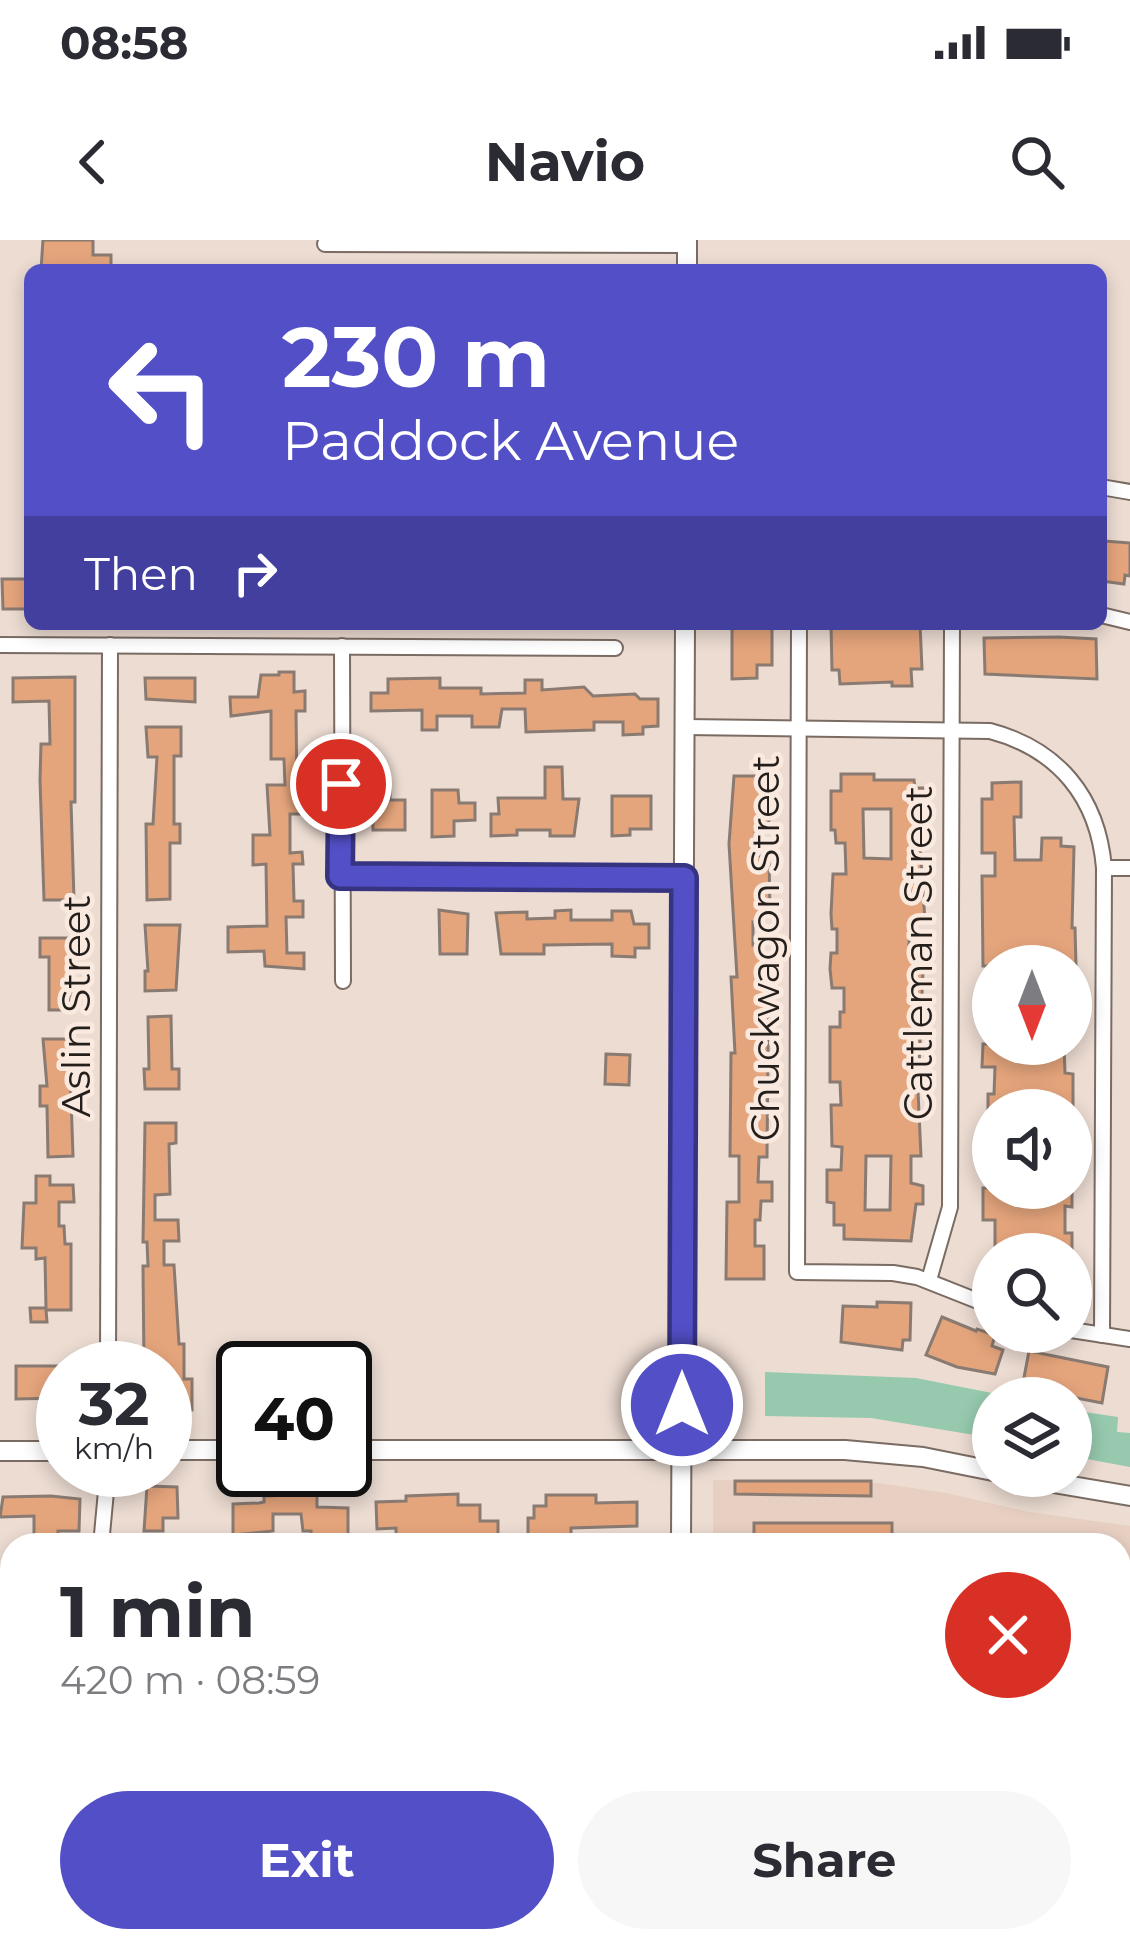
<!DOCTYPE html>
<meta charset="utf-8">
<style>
:root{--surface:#fff;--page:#f7f7f7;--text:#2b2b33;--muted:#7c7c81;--accent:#534fc6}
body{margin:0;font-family:Montserrat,sans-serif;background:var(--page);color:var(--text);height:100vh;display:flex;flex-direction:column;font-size:45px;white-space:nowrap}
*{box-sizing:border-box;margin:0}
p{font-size:39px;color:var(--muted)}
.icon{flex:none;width:66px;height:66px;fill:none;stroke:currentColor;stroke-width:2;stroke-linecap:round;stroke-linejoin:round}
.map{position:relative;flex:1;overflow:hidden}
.details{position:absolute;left:0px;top:1293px;width:1131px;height:420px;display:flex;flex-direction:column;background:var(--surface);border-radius:36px 36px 0 0;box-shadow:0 6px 18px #0003}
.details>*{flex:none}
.banner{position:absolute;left:24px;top:24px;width:1083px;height:366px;border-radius:18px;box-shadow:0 6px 18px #0003;background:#534fc6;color:#fff;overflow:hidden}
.needle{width:78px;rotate:180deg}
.tools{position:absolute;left:972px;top:705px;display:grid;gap:24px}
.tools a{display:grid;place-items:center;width:120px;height:120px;border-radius:50%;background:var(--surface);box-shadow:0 6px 18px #0003;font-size:60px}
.speed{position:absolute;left:36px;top:1101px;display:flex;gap:24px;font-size:60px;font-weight:700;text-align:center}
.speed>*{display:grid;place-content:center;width:156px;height:156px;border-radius:50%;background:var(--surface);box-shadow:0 6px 18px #0003;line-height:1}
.speed small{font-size:30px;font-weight:400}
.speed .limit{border:6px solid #111;border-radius:18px;background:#fff;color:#111}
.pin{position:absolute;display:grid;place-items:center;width:102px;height:102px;color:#fff;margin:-51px;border:6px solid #fff;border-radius:50%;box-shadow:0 3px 12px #0007}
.me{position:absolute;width:132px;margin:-66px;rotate:0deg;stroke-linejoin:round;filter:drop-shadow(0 0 9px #0008)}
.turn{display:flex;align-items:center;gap:42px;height:252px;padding:0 60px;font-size:54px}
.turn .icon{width:156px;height:156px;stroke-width:2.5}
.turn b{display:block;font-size:84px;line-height:102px}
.then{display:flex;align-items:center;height:114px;padding:0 60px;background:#0003;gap:24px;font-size:45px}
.round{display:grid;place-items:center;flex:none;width:126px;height:126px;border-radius:63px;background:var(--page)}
.head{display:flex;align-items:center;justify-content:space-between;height:204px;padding:0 60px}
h1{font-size:72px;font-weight:700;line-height:90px}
.cta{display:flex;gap:24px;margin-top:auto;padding:24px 60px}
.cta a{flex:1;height:138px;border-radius:72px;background:var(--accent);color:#fff;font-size:48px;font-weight:700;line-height:138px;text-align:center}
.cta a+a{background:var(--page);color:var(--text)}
.status{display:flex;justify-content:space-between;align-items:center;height:84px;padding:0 60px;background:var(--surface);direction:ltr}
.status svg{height:33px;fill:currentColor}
header{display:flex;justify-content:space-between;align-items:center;height:156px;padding:0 60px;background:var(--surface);font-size:54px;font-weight:700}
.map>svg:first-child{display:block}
.built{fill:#e7cfc1}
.green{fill:#96c9ae}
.building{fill:#e5a57c;stroke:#8a7b72;stroke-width:3;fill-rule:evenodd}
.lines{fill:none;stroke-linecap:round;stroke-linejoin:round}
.street-casing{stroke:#7a6b63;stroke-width:18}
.secondary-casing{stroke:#7a6b63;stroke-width:22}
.street{stroke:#fff;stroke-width:14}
.secondary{stroke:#fff;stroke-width:18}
.route-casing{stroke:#363381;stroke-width:30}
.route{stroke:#534fc6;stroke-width:21}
.labels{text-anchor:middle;stroke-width:9;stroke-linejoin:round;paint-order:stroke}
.street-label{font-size:39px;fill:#251f1c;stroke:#fae9df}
</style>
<div class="status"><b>08:58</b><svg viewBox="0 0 49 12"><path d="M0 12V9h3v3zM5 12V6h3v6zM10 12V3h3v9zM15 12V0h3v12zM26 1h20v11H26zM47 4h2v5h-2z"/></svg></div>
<header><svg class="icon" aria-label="back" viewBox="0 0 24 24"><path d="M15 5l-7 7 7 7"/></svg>Navio<svg class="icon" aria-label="search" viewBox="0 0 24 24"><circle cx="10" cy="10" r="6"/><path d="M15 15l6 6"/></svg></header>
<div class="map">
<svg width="1130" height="1713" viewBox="0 0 1130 1713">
<rect width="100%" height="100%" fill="#ecdcd2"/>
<!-- built -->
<polygon class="built" points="713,1240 878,1243 946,1253 1029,1272 1130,1286 1130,1593 1119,1593 1119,1305 713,1305"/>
<!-- green -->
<g class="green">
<polygon points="765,1132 916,1138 1017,1158 993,1158 993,1198 871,1178 765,1176"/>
<polygon points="1071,1170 1118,1177 1117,1192 1130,1193 1130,1227 1071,1216"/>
<polygon points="1119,1595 1130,1595 1130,1713 711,1713 711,1701 1119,1701"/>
</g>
<!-- building -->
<g class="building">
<polygon points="43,0 93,0 93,15 111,15 111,30 41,30"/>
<polygon points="1104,301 1130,303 1130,336 1125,335 1124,344 1101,341"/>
<polygon points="2,339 30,339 30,369 3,369"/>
<polygon points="831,384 920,384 922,429 911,429 912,446 892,446 892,442 840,444 839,430 832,430"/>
<polygon points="732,385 772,385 772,425 757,425 757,438 732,439"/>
<polygon points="1059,397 1096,399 1097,439 985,434 984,398"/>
<polygon points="279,432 294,432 294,452 305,451 305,471 296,471 297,552 303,552 304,574 290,574 290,613 302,612 303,624 293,624 294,661 303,661 303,677 286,677 287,713 304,713 304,729 265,726 264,711 228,712 228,687 267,686 266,624 253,625 253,595 270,595 267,545 285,545 284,519 271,519 271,471 231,476 230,457 258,457 261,435 279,435"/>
<polygon points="75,437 75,562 71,562 74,660 44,660 40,540 41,504 50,504 49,461 13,462 13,438"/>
<polygon points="145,438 195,438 195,462 146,459"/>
<polygon points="440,438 440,448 481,448 481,454 525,453 525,440 542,440 542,450 584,447 593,456 635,454 640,459 658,459 658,486 643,487 643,494 623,495 623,482 594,482 594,490 526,492 525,469 502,469 499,487 472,487 472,476 437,476 437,490 422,490 422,470 371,471 371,453 388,453 388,439"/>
<polygon points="146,487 181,487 181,516 174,516 174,584 180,584 180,603 170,603 170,659 147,660 146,584 153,584 157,517 148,517"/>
<polygon points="545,527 562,527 563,559 579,559 574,596 550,596 550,590 517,590 517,595 491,596 491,574 499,574 498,558 545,558"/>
<path d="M841 534H874V540H914L915 548H926L924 591H919L925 681H910L909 706H924L918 851 921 916H911V943L923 946V964H916L911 1001 844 999V985H834V963L827 962V930H841L842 907 832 906 831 865H841L840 842H830V787H840V772H844V748H832L830 729 831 713H837V689H832L831 674 833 634H846L845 603H836L835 590H831V551H841ZM863 569H891V619L864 618ZM866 916H891L890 970H865Z"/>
<polygon points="734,536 757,536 757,547 768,547 769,589 755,589 756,616 769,616 770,674 761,674 761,682 753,682 753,705 758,705 758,713 769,716 767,917 759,917 758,942 772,942 772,961 761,961 760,980 755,980 755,1006 764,1006 764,1039 726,1039 727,962 739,962 739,916 730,916 731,813 735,813 731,737 737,737 729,604"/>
<polygon points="1021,542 1021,577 1014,577 1015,620 1041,620 1042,598 1061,598 1061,606 1074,607 1072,688 1075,688 1076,726 983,726 982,636 995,636 995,613 982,613 982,559 992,559 992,543"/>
<polygon points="390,547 390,560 405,560 405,590 373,590 372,548"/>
<polygon points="432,550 458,550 459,563 475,563 475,580 454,581 454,596 432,597"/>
<polygon points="612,556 651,556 651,589 630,589 630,595 612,596"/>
<polygon points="439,670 468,674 467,714 440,714"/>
<polygon points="571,670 571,680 612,680 612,671 631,671 634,684 649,684 649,708 635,708 635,717 612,716 612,704 544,705 544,714 501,714 496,673 527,672 527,679 555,678 555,671"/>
<polygon points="145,685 180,685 176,750 145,751 145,731 148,731"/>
<polygon points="40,698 73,698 74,756 69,756 70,770 49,770 49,717 40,717"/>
<polygon points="171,776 172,829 179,829 179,849 145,849 144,829 149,829 148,777"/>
<polygon points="43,799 69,799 73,916 48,917 47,866 40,866 40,846 47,846"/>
<polygon points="983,804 1064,804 1065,833 1073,834 1073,870 988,870 988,854 994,854 995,827 982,827"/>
<polygon points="606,814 630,815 629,845 605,844"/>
<polygon points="145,883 176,883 176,903 169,904 170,954 155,955 155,980 178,980 179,1001 164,1001 164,1025 174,1025 179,1104 184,1104 184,1139 192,1139 192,1170 165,1170 165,1128 144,1128 143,1026 148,1026 147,1002 143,1002"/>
<polygon points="36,936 50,936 50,945 73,945 74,962 59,962 59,986 64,986 65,1004 71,1004 71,1070 46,1070 47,1082 31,1082 30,1068 46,1068 45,1018 36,1019 36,1008 22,1008 24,963 36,963"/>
<polygon points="983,948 1072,948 1072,967 1065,966 1065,993 1072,993 1072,1014 995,1014 995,980 983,980"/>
<polygon points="877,1062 911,1063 910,1100 903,1100 902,1110 841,1102 843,1066 877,1067"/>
<polygon points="942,1077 976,1091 977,1089 995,1095 992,1106 1003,1110 995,1134 957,1127 926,1115"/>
<polygon points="1029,1111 1108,1127 1102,1163 1051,1153 1050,1158 1033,1156 1035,1146 1023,1143"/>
<polygon points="16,1126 63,1126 63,1158 16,1159"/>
<polygon points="735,1241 871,1241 871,1256 735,1254"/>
<polygon points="147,1246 177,1247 178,1278 163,1278 163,1291 144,1291"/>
<polygon points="317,1254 317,1267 348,1268 348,1298 311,1301 311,1291 303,1291 301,1274 273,1274 273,1291 233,1295 233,1264 259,1263 264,1262 264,1256"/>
<polygon points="458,1254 458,1265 480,1265 480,1281 498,1281 498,1302 484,1302 484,1296 417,1296 417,1300 396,1300 396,1288 377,1289 376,1262 406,1261 406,1256"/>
<polygon points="546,1255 596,1255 596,1263 637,1262 637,1286 571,1288 571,1304 528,1304 528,1278 534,1278 534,1266 546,1266"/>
<polygon points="51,1256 80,1259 79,1291 58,1291 58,1300 34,1300 34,1276 0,1277 3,1257"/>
<rect x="754" y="1283" width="138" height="22"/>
</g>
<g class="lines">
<!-- street casing -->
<g class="street-casing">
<g id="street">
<polyline points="325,4 687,5"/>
<polyline points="1101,247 1130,252"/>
<polyline points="1101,375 1130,382"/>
<polyline points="799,384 797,1032 893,1033 917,1037 993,1067"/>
<polyline points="0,405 615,408"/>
<polyline points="342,406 343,741"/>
<path d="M685 487 990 491C1058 509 1098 557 1104 628L1102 1095"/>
<polyline points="1104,628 1130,628"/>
<polyline points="341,636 684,638"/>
<polyline points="929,1040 950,967 952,384"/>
<polyline points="1071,1090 1130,1099"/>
<polyline points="108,1128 110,405"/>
<polyline points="101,1305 108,1230"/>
<polyline points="0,1484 12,1481"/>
<polyline points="229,1713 229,1701"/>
</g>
</g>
<!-- secondary casing -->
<g class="secondary-casing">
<g id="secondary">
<polyline points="687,30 687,0"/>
<polyline points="165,1210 243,1210"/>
<polyline points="345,1210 845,1210 923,1217 993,1231"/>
<polyline points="0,1211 63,1211"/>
<polyline points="1012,1236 1130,1256"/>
<polyline points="681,1305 685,384"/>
<polyline points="680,1713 680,1701"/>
</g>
</g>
<!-- street -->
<use href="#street" class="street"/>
<!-- secondary -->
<use href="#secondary" class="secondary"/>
</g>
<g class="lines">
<!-- route casing -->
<g class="route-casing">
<polyline id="route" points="341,544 340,636 684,638 682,1165"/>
</g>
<!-- route -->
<use href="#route" class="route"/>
</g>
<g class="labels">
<!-- street labels -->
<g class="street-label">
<text transform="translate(765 708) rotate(-90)" y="14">Chuckwagon Street</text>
<text transform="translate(918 713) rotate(-90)" y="14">Cattleman Street</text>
<text transform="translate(76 766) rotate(-90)" y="14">Aslin Street</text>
</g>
</g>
</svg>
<div class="tools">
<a><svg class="needle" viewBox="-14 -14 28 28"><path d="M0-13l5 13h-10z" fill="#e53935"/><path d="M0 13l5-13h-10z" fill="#7c7c81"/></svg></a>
<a><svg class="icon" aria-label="sound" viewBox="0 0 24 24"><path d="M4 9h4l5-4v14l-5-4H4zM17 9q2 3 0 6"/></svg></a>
<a><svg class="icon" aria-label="search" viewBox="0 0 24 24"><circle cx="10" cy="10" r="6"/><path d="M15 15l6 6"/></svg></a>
<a><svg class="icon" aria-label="layers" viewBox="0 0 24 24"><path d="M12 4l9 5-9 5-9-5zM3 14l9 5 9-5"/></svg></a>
</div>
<div class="speed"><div>32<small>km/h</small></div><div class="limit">40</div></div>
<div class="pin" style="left:341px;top:544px;background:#d93025"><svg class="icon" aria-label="arrive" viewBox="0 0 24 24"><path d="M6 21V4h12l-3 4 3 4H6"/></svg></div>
<svg class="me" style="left:682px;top:1165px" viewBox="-20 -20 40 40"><circle r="17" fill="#534fc6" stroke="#fff" stroke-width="3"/><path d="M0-11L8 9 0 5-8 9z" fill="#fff"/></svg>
<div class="banner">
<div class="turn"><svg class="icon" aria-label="left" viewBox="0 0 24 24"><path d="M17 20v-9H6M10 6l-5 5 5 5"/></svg><div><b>230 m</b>Paddock Avenue</div></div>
<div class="then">Then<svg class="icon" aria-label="right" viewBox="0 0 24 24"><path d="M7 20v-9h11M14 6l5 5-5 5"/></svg></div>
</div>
<section class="details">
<div class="head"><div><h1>1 min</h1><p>420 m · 08:59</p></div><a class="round" style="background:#d93025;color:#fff"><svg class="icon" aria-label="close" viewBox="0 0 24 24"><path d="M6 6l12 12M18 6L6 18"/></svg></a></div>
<div class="cta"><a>Exit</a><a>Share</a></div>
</section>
</div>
